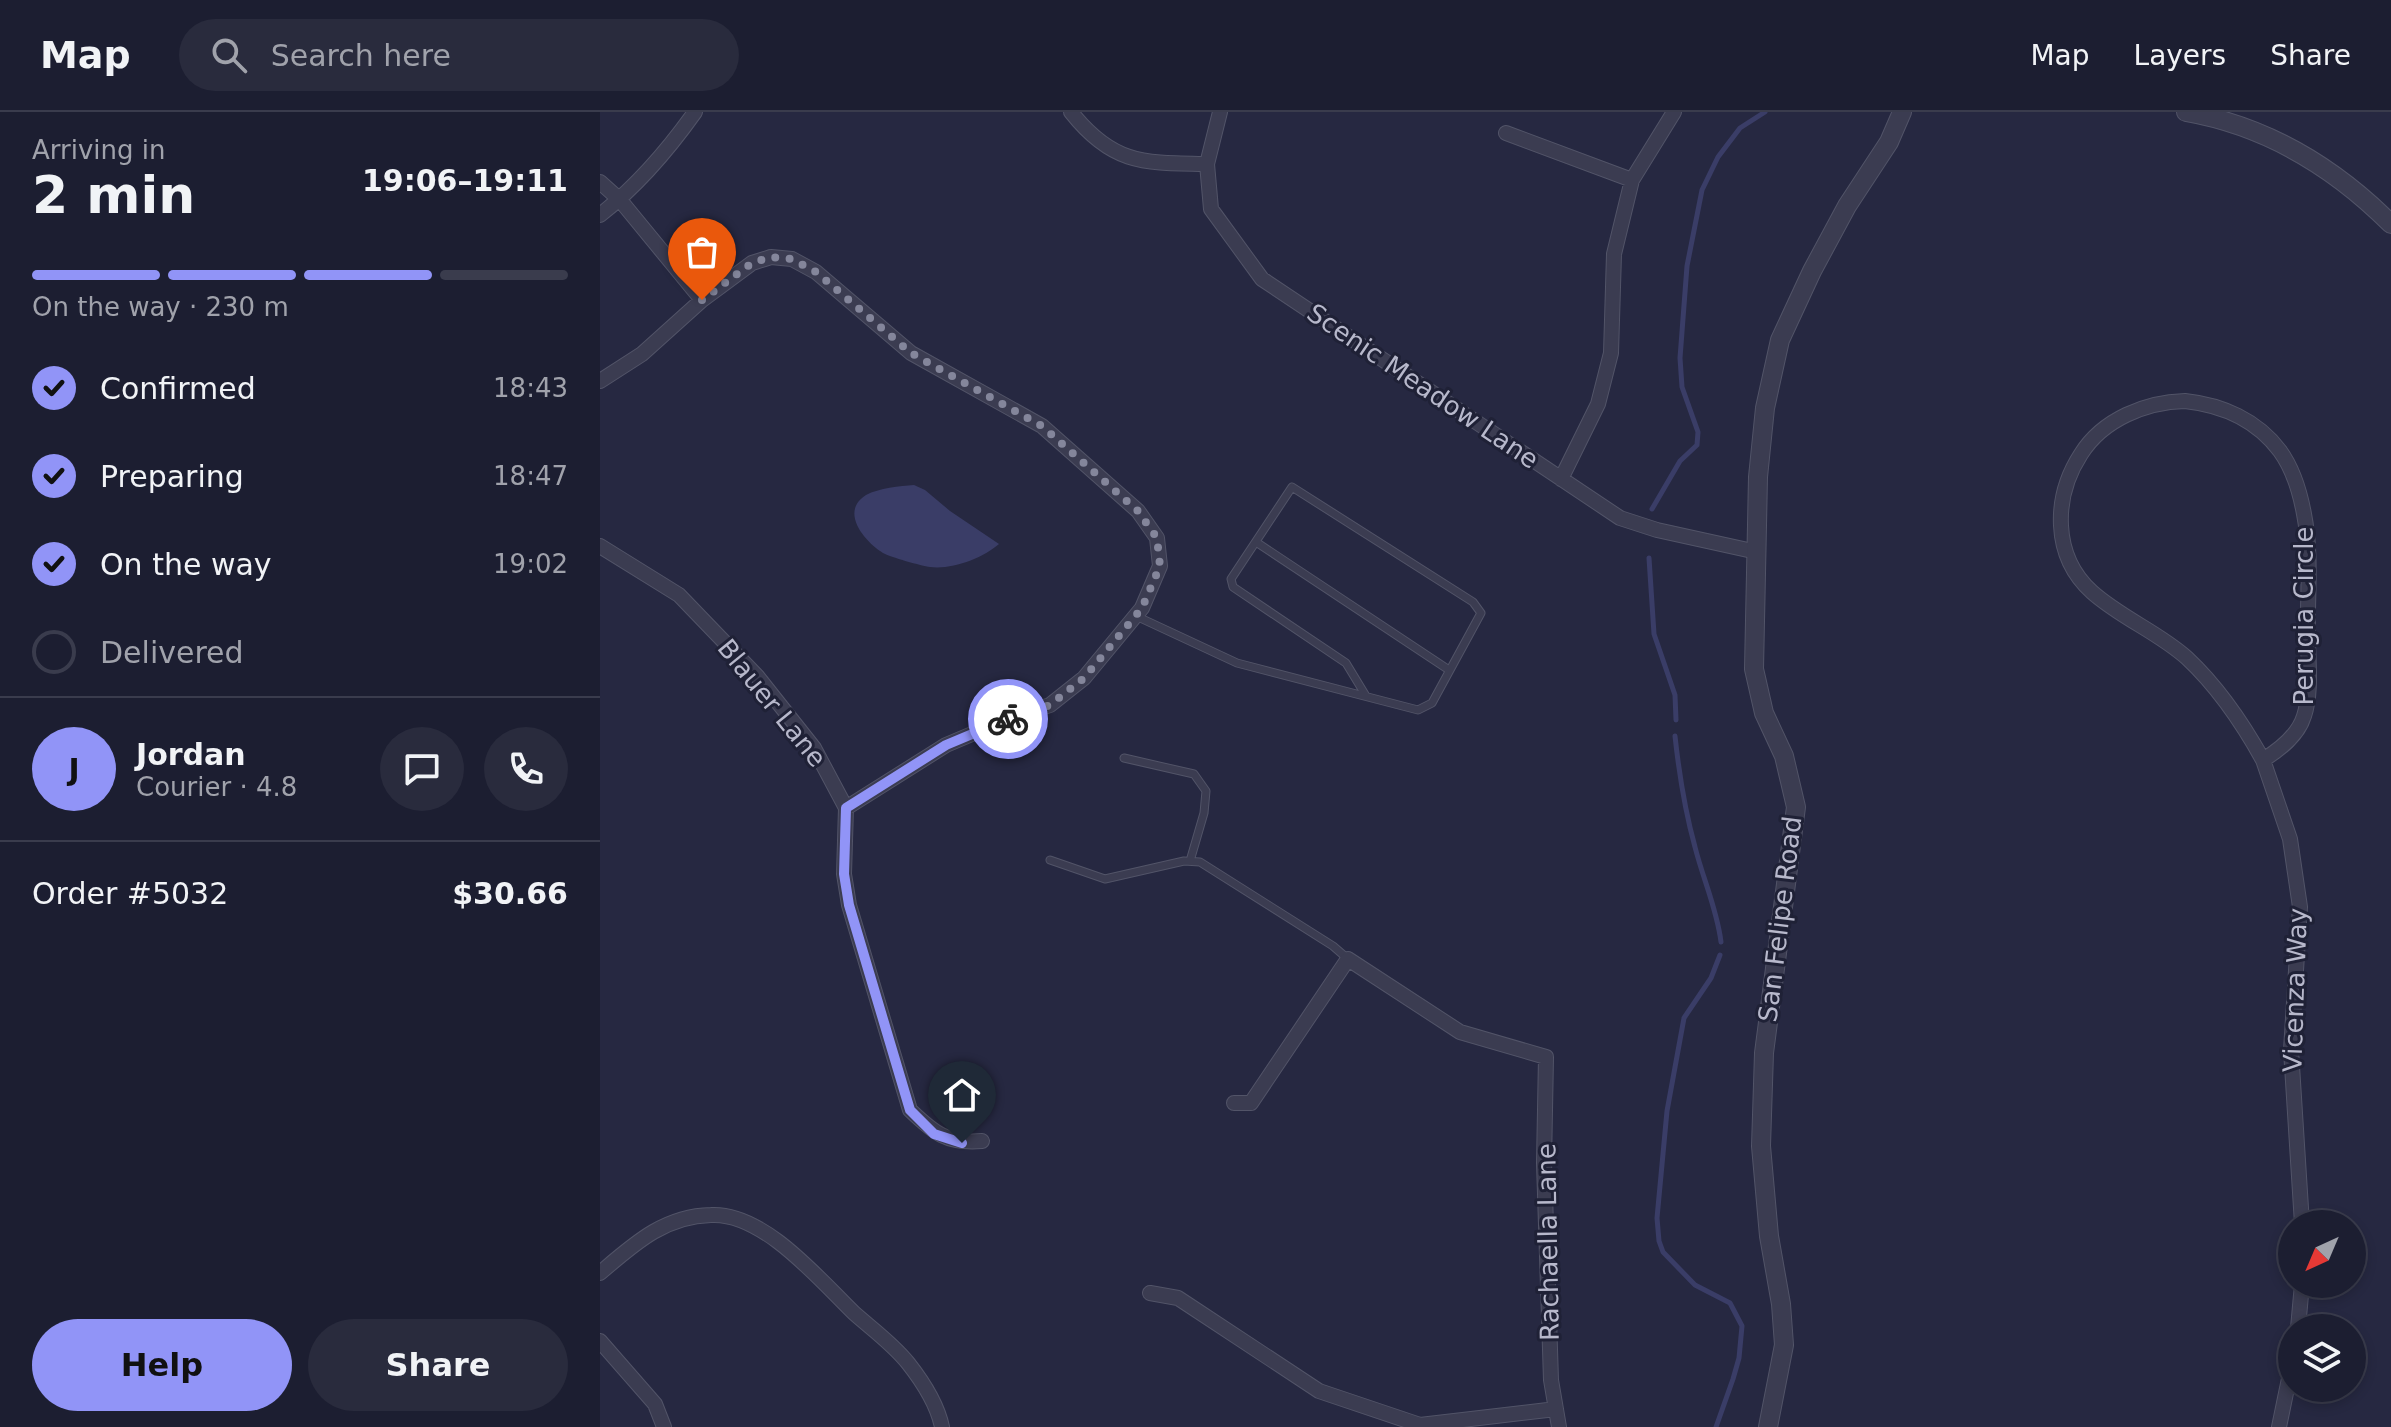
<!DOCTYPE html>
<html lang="en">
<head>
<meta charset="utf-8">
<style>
	:root { --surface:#1c1e31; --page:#292b3d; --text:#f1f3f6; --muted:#a0a2ab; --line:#3a3c4d; --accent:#9194f7 }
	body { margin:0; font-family:"DejaVu Sans",sans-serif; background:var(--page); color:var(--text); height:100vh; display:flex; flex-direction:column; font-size:30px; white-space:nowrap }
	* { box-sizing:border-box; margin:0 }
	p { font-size:26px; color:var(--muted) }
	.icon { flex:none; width:44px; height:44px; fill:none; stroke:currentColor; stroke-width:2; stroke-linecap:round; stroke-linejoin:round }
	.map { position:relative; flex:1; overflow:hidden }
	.details { display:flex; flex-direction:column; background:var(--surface); width:600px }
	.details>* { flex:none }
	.needle { width:52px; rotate:224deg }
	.tools { position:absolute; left:1678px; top:1098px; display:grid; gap:16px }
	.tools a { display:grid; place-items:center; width:88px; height:88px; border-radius:50%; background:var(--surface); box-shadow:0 4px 12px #0003,0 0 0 2px var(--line); font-size:40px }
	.pin { position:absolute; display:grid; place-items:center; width:68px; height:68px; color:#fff; margin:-82px -34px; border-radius:50% 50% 50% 0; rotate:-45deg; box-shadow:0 0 8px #0007 }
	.pin .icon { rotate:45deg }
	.courier { position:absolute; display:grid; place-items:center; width:80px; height:80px; margin:-40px; border:6px solid #9194f7; border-radius:50%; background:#fff; color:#222; box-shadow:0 2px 10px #0007 }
	.overview em { font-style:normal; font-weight:800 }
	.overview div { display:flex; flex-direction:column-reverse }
	.overview { display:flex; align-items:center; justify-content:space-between; height:136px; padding:0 32px }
	h1 { font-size:52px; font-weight:800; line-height:60px }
	.bar { display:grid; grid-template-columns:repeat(4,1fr); gap:12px 8px; align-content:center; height:96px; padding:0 32px }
	.bar i { height:10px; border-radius:6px; background:var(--line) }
	.bar .active { background:var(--accent) }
	.bar p { grid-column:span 4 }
	.line { display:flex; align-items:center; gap:20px; padding:0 32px; border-top:2px solid var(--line) }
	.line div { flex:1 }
	.round { display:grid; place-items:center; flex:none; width:84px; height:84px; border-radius:42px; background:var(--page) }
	ol { padding:0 32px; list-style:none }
	li { display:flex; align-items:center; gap:24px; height:88px }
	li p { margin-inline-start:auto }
	li .icon { padding:8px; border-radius:50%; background:var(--accent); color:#111; stroke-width:4 }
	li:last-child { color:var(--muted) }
	li i { width:44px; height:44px; border:4px solid var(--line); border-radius:50% }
	.button { display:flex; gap:16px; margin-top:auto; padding:16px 32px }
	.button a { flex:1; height:92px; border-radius:48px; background:var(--accent); color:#111; font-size:32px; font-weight:800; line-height:92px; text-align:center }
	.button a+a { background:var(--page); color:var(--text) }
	header { display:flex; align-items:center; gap:48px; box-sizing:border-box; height:112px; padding:0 40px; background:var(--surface); border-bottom:2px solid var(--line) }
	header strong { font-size:38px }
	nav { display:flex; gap:44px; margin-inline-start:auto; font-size:28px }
	.search { width:560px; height:72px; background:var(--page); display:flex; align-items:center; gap:20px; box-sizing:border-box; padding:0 28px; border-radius:44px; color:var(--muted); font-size:30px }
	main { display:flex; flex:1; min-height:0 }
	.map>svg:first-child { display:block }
	.water { fill:#3a3d67 }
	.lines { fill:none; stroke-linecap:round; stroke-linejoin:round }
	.stream { stroke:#3a3d67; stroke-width:5 }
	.service-casing { stroke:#525468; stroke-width:9 }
	.minor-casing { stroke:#525468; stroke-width:16 }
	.tertiary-casing { stroke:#525468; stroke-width:20 }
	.service { stroke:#3b3c51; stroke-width:7 }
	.minor { stroke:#3b3c51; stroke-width:14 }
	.tertiary { stroke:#3b3c51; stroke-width:18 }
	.done { stroke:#84869b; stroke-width:8; stroke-dasharray:0 14.4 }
	.route { stroke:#9194f7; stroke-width:10 }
	.labels { text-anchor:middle; stroke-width:6; stroke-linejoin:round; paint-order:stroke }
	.street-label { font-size:26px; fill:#b7b8cb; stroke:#1f2136 }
</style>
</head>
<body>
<header>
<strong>Map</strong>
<div class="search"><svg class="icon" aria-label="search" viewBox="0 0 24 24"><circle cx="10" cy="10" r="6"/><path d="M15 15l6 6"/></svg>Search here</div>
<nav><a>Map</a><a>Layers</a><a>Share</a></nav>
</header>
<main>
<section class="details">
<div class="overview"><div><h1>2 min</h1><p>Arriving in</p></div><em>19:06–19:11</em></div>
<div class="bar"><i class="active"></i><i class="active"></i><i class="active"></i><i></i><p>On the way · 230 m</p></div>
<ol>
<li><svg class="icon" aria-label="check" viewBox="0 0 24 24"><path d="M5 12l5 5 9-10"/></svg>Confirmed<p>18:43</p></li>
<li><svg class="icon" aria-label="check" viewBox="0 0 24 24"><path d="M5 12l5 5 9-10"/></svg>Preparing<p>18:47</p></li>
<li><svg class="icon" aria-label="check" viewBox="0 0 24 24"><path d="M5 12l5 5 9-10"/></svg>On the way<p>19:02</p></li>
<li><i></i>Delivered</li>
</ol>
<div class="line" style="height:144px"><b class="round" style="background:var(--accent);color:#111">J</b><div><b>Jordan</b><p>Courier · 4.8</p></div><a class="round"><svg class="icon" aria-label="chat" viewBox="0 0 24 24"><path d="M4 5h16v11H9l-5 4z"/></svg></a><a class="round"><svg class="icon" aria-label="phone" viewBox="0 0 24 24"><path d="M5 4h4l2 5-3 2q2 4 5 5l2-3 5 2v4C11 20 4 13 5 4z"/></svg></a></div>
<div class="line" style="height:104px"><div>Order #5032</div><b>$30.66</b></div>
<div class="button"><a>Help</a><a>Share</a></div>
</section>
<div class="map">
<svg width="1791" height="1315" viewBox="0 0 1791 1315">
	<rect width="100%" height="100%" fill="#262841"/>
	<path class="water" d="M314 373 325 378 350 399 399 432C383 446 352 458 330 455 322 454 290 445 283 441 265 430 239 400 266 383 279 376 300 374 314 373Z"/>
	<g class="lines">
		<path class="stream" d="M1052 397 1080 349 1097 333 1098 320 1082 275 1080 246 1087 154 1102 78 1118 45 1140 16 1165 0
			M1049 446 1054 522 1075 583 1076 608
			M1075 624C1079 661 1085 699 1095 735 1103 767 1117 797 1121 830
			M1116 1315 1133 1267 1139 1246 1142 1214 1130 1191 1095 1173 1063 1140 1059 1129 1057 1106 1067 999 1084 906 1111 866 1120 843"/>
		<defs>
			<path id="service" d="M656 430 849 558
				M536 504 637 551 818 598 832 591 881 501 873 490 692 375 631 467 633 475 746 551 766 584
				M524 646 594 662 606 679 604 701 590 749
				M450 748 505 767 584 749 600 750 733 834 748 847"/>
			<path id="minor" d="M471 0C513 53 544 51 607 52
				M620 0 607 52 611 97 662 167 1020 406 1057 418 1157 440
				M906 21 1032 68
				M0 70 20 88 102 188
				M0 103C37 74 68 38 95 0
				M0 269 42 242 102 188 152 151 171 145 192 147 216 160 311 241 442 314 538 399 557 426 560 454 542 496 484 566 450 593 405 608 346 633 246 696
				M1585 289C1622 293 1657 308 1680 339 1693 357 1700 380 1704 402 1712 442 1707 485 1708 525 1708 550 1712 580 1704 604 1698 624 1679 638 1663 648 1643 612 1618 575 1587 546 1558 520 1521 506 1492 480 1452 444 1453 385 1481 342 1503 307 1546 290 1585 289Z
				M961 367 998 292 1011 241 1014 142 1032 68 1074 0
				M0 434 79 483 157 564 214 636 246 696 244 762 249 793 310 998C334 1021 347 1032 382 1029
				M1663 648 1690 727 1700 795 1691 938 1702 1112
				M634 991H651L748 847 860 920 946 945 944 1051 951 1268 959 1315
				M0 1161C34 1132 64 1104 111 1103 163 1100 219 1167 254 1201 272 1217 293 1232 308 1251 323 1270 337 1291 342 1315
				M550 1181 578 1186 719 1279 820 1313 956 1297
				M1698 1216 1702 1172
				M0 1229 55 1292 64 1315
				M1679 1315 1692 1252"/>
			<path id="tertiary" d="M1586 0C1666 14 1735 56 1791 112
				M1168 1315 1184 1233 1181 1192 1169 1124 1161 1034 1164 941 1196 695 1184 644 1164 601 1154 557 1158 365 1165 296 1180 228 1212 159 1247 94 1289 30 1302 0"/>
		</defs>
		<use href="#service" class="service-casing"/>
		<use href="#minor" class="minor-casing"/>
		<use href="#tertiary" class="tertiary-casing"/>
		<use href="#service" class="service"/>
		<use href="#minor" class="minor"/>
		<use href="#tertiary" class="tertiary"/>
	</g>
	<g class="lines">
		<path class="done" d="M102 188 152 151 171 145 192 147 216 160 311 241 442 314 538 399 557 426 560 454 542 496 484 566 450 593 408 607"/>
		<path class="route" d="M362 1031 334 1022 310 998 249 793 244 762 246 696 346 633 408 607"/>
	</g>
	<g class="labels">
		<g class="street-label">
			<text transform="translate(823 274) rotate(34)" y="9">Scenic Meadow Lane</text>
			<text transform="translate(1704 504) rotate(-90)" y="9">Perugia Circle</text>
			<text transform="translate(172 591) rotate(51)" y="9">Blauer Lane</text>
			<text transform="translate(1180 807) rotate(-83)" y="9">San Felipe Road</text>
			<text transform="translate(1695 878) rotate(-88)" y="9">Vicenza Way</text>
			<text transform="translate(948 1130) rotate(-91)" y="9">Rachaella Lane</text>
		</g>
	</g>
</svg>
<div class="tools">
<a><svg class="needle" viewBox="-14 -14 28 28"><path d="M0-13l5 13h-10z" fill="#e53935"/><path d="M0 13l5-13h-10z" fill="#a0a2ab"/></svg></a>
<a><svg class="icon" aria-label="layers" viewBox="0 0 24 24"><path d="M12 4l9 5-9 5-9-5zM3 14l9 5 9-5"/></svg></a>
</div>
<div class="pin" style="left:102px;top:188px;background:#ea580c"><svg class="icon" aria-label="bag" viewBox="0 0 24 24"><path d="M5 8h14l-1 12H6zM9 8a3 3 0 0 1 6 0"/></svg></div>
<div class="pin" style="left:362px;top:1031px;background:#1f2937"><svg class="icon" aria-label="home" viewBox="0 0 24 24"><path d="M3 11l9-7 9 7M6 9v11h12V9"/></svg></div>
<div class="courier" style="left:408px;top:607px"><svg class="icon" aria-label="bike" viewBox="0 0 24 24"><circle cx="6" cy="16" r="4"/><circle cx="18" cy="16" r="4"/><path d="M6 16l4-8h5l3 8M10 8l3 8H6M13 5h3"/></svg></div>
</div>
</main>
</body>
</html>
